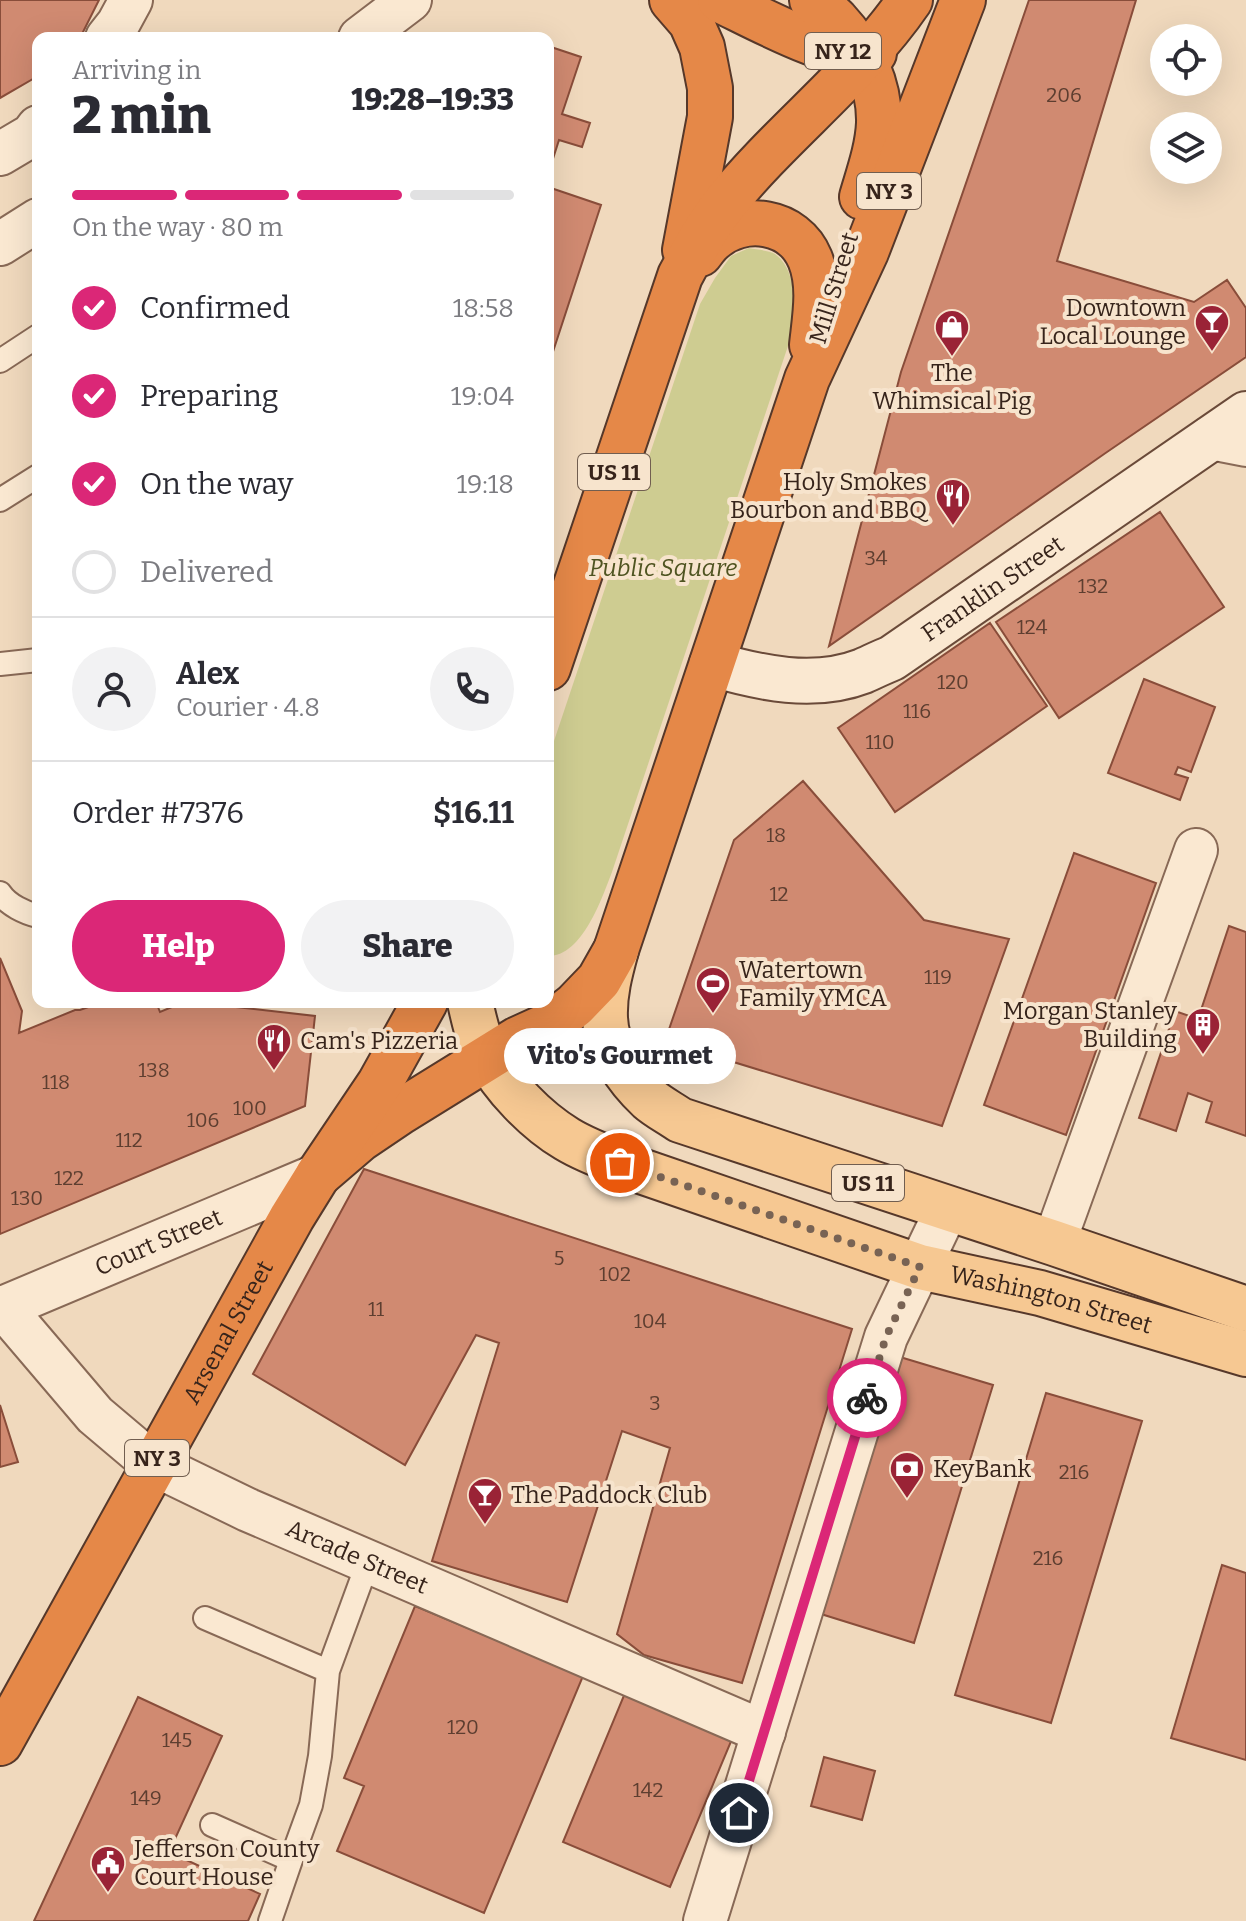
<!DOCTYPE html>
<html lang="en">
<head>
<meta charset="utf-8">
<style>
	:root { --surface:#fff; --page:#f2f2f3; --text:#2b2b33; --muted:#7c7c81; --line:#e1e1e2; --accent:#db2777 }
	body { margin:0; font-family:Bitter,serif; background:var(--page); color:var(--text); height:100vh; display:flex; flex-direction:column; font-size:30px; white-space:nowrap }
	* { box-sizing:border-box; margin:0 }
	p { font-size:26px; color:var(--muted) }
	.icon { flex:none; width:44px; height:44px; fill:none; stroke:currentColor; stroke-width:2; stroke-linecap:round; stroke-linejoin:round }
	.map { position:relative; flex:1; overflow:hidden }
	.details { position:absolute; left:32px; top:32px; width:522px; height:976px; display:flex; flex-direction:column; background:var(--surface); border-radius:16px; box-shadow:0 8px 32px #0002 }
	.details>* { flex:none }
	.controls { position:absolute; left:1150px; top:24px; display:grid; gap:16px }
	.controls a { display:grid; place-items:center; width:72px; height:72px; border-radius:50%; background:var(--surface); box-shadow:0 8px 32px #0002; font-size:40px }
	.pin { position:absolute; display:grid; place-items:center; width:68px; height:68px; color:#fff; margin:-34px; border:4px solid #fff; border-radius:50%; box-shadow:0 2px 8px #0007 }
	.courier { position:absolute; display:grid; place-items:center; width:80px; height:80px; margin:-40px; border:6px solid #db2777; border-radius:50%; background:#fff; color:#222; box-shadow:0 2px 10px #0007 }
	.bubble { position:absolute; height:56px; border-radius:28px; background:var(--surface); box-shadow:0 8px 32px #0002; font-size:26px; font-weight:800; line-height:56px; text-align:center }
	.head em { font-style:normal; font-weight:800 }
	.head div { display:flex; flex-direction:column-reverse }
	.head { display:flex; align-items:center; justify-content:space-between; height:136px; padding:0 40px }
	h1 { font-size:52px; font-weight:800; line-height:60px }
	.bar { display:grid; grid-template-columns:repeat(4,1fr); gap:12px 8px; align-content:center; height:96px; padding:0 40px }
	.bar i { height:10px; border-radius:6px; background:var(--line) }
	.bar .current { background:var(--accent) }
	.bar p { grid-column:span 4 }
	.line { display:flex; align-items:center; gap:20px; padding:0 40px; border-top:2px solid var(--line) }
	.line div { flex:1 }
	.round { display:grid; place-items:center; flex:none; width:84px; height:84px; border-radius:42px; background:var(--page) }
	ol { padding:0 40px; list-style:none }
	li { display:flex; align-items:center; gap:24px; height:88px }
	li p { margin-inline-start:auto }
	li .icon { padding:8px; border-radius:50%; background:var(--accent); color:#fff; stroke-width:4 }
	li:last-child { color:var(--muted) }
	li i { width:44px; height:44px; border:4px solid var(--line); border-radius:50% }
	.cta { display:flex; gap:16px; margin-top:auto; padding:16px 40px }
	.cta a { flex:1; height:92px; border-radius:48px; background:var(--accent); color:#fff; font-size:32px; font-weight:800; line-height:92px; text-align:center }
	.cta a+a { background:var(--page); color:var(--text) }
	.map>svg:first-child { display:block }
	.green { fill:#cecc91 }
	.building { fill:#d08a71; stroke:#894d3a; stroke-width:2 }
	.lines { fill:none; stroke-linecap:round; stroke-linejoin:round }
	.lane-casing { stroke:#886956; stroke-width:26 }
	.street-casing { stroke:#886956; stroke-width:46 }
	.secondary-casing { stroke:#6a4a39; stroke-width:48 }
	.primary-casing { stroke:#56382a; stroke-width:48 }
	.highway-casing { stroke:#56382a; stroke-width:48 }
	.lane { stroke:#fae8d1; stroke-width:22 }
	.street { stroke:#fae8d1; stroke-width:42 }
	.secondary { stroke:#fae8d1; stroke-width:44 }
	.primary { stroke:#f6c892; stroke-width:44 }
	.highway { stroke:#e58848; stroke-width:44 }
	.done { stroke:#786354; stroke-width:8; stroke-dasharray:0 14.4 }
	.route { stroke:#db2777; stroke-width:10 }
	.labels { text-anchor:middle; stroke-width:8; stroke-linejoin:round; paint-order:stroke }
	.number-label { font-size:20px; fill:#5d3e30 }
	.shield { fill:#f7e4cd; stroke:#715e50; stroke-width:2 }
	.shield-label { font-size:22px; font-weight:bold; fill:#37241b }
	.street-label { font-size:24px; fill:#37241b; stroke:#f7e4cd }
	.poi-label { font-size:24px; fill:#37241b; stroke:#f7e4cd; text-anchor:start }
	.park-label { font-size:24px; font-style:italic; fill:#4f5421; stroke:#f7e4cd }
</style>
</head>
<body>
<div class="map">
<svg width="1246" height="1921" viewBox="0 0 1246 1921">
	<rect width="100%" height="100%" fill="#f0d9bd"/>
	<path class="green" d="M749 248C757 250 769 250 775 254 799 272 793 308 792 334L612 872C602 898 582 957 548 956V759L700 304 715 278 731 256Z"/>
	<path class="building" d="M0 0H99L80 38H38V76L0 98Z
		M1029 0H1136L1057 261 1194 302 1227 280 1246 308V357L1107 452 829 646 901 372Z
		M548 46 581 57 562 114 590 123 582 147 559 140 550 168 548 167Z
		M548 187 601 205 548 367Z
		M1160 512 1224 607 1059 718 996 622Z
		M990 623 1047 706 895 812 838 728Z
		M1144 679 1215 707 1191 772 1178 767 1175 774 1188 778 1180 800 1108 773Z
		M803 781 924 920 1009 939 942 1126 665 1041 734 840Z
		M1074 853 1156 883 1066 1135 984 1105Z
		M1229 926 1246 932V1136L1206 1122 1212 1102 1188 1093 1176 1131 1139 1118 1175 1011 1198 1019Z
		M0 958 22 1011 19 1033 75 1010H80L94 1005 113 1007 125 1002H156L160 1012 184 1002H191L315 1016 305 1106 0 1234Z
		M364 1169 852 1329 742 1683 644 1655 617 1634 670 1448 622 1431 567 1602 432 1561 499 1343 476 1335 405 1465 253 1374Z
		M900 1357 993 1385 914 1643 821 1614Z
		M1046 1393 1142 1421 1051 1723 955 1695Z
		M0 1405 18 1462 0 1467Z
		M1222 1565 1246 1573V1760L1171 1738Z
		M415 1606 583 1676 484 1913 337 1851 364 1786 344 1778Z
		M625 1693 732 1739 670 1887 563 1842Z
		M138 1697 222 1736 169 1852 260 1894 248 1921H34Z
		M824 1757 875 1771 862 1820 811 1806Z"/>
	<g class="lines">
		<defs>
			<path id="lane" d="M0 361 38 336
				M0 500 38 476
				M0 664 38 660
				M0 893C8 905 25 913 38 916
				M205 1618 328 1671 368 1562
				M212 1825 291 1860 311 1805 320 1756 328 1671
				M270 1921 291 1860"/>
			<g id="street">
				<path d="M107 38 118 24 131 0"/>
				<path d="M360 38 410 0"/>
				<path d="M0 154 32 135 38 127"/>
				<path d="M0 244 38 220"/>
				<path d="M1210 438 1246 445"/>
				<path d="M1054 1243 1196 850"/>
				<path id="s1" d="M3 1307 95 1415 153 1464 248 1510 764 1732"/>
				<path id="s2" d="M0 1309 318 1175"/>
				<path d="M705 1921 886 1337 947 1209"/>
			</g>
			<g id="secondary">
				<path id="s3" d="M712 664C760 678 814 690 863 671 872 667 882 662 892 658L1246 414"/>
			</g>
			<g id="primary">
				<path d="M616 950C610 972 604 994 605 1018 606 1049 627 1078 649 1099 658 1107 670 1113 680 1120L1054 1243 1246 1309"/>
				<path id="s4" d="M470 1002C474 1020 478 1038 487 1055 502 1086 537 1121 567 1139 590 1153 616 1161 641 1171L920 1267 1040 1293 1246 1354"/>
			</g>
			<g id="highway">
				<path d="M672 0 691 22 702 47 710 88V117L685 250"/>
				<path d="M720 0C754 16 840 64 874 53"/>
				<path d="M812 0C820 7 829 13 836 20 862 48 880 85 879 123 878 148 869 173 862 197"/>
				<path d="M700 254C704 249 707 244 712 240 743 212 794 220 810 259 821 286 815 317 812 345"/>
				<path d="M548 668 680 276C694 250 707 226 725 203 782 132 858 76 910 0"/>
				<path d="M318 1175 360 1139 400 1112 518 1039 551 1024 575 1005 599 980 616 950 807 379 866 252 963 0"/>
				<path id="s5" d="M0 1743 292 1217 318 1175 380 1083 425 1002"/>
			</g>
		</defs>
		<use href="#lane" class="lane-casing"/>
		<use href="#street" class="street-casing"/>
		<use href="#secondary" class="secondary-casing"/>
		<use href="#primary" class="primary-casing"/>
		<use href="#highway" class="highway-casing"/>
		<use href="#lane" class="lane"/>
		<use href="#street" class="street"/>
		<use href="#secondary" class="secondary"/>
		<use href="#primary" class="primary"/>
		<use href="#highway" class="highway"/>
	</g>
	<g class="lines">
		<path class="done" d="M620 1163 920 1267 886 1337 867 1398"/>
		<path class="route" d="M739 1813 867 1398"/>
	</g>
	<defs>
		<symbol id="bar-pin" viewBox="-11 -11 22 30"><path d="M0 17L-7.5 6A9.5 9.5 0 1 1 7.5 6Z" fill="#9a2336" stroke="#f7e4cd"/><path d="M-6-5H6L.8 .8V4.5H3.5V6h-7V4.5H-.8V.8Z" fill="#fff"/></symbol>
		<symbol id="shop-pin" viewBox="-11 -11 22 30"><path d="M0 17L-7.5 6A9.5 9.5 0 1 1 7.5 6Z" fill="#9a2336" stroke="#f7e4cd"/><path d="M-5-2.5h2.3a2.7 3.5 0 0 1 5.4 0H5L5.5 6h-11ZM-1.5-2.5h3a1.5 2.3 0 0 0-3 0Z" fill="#fff"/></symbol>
		<symbol id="restaurant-pin" viewBox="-11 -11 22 30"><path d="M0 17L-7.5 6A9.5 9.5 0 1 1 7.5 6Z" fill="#9a2336" stroke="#f7e4cd"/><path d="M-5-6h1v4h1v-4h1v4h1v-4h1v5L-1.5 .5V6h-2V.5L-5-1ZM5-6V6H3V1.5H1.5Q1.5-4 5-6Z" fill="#fff"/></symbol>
		<symbol id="stadium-pin" viewBox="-11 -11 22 30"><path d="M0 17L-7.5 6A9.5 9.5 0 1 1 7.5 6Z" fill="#9a2336" stroke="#f7e4cd"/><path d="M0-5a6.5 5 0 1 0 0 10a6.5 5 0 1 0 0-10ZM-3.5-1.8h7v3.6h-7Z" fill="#fff"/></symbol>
		<symbol id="building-pin" viewBox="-11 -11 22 30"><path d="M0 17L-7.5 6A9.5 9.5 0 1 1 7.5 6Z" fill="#9a2336" stroke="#f7e4cd"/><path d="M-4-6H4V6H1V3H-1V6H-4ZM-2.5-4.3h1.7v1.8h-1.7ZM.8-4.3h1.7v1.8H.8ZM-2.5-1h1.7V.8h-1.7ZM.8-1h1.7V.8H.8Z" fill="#fff"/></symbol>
		<symbol id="bank-pin" viewBox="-11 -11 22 30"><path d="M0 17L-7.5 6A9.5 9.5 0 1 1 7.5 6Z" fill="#9a2336" stroke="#f7e4cd"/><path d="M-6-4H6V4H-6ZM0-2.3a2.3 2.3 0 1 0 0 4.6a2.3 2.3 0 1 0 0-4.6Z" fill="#fff"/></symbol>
		<symbol id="civic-pin" viewBox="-11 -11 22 30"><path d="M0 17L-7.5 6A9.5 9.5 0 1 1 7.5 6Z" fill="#9a2336" stroke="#f7e4cd"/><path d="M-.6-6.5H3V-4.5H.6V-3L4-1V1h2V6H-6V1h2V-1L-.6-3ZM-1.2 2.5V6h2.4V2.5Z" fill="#fff"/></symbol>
	</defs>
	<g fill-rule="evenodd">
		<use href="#bar-pin" x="1192" y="302" width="40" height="54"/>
		<use href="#shop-pin" x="932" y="307" width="40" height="54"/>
		<use href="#restaurant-pin" x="933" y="476" width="40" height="54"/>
		<use href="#stadium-pin" x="693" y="964" width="40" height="54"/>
		<use href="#building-pin" x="1183" y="1005" width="40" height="54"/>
		<use href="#restaurant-pin" x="254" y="1021" width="40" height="54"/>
		<use href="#bank-pin" x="887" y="1449" width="40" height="54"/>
		<use href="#bar-pin" x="465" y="1475" width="40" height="54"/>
		<use href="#civic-pin" x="88" y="1843" width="40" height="54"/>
	</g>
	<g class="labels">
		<g class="number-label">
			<text x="1064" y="102">206</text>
			<text x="876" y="565">34</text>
			<text x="1093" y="593">132</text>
			<text x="1032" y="634">124</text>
			<text x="953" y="689">120</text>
			<text x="917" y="718">116</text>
			<text x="880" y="749">110</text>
			<text x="776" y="842">18</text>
			<text x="779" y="901">12</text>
			<text x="938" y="984">119</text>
			<text x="154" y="1077">138</text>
			<text x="56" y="1089">118</text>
			<text x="250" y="1115">100</text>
			<text x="203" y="1127">106</text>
			<text x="129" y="1147">112</text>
			<text x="69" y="1185">122</text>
			<text x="27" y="1205">130</text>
			<text x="559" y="1265">5</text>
			<text x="615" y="1281">102</text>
			<text x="376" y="1316">11</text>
			<text x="650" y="1328">104</text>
			<text x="655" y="1410">3</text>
			<text x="1074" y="1479">216</text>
			<text x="1048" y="1565">216</text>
			<text x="463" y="1734">120</text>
			<text x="177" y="1747">145</text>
			<text x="648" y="1797">142</text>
			<text x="146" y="1805">149</text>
		</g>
		<g class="shield">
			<rect x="805" y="33" width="76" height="36" rx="6"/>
			<rect x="857" y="173" width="64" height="36" rx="6"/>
			<rect x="578" y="454" width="72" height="36" rx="6"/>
			<rect x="832" y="1165" width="72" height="36" rx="6"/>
			<rect x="125" y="1440" width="64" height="36" rx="6"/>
		</g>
		<g class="shield-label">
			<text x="843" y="59">NY 12</text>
			<text x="889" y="199">NY 3</text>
			<text x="614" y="480">US 11</text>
			<text x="868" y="1191">US 11</text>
			<text x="157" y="1466">NY 3</text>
		</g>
		<g class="street-label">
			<text transform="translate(834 288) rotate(-73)" y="8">Mill Street</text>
			<text dy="8" stroke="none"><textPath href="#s3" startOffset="308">Franklin Street</textPath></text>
			<text dy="8" stroke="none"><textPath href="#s2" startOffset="172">Court Street</textPath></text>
			<text dy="8" stroke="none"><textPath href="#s4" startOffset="684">Washington Street</textPath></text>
			<text dy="8" stroke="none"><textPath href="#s5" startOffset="470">Arsenal Street</textPath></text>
			<text dy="8" stroke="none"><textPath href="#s1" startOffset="442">Arcade Street</textPath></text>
		</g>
		<g class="poi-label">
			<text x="1186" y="316" text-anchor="end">Downtown<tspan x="1186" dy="28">Local Lounge</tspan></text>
			<text x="952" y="381" text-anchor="middle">The<tspan x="952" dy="28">Whimsical Pig</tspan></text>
			<text x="927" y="490" text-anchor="end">Holy Smokes<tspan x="927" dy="28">Bourbon and BBQ</tspan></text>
			<text x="739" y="978">Watertown<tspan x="739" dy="28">Family YMCA</tspan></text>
			<text x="1177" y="1019" text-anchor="end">Morgan Stanley<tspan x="1177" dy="28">Building</tspan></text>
			<text x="300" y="1049">Cam's Pizzeria</text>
			<text x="933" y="1477">KeyBank</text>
			<text x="511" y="1503">The Paddock Club</text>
			<text x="134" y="1857">Jefferson County<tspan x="134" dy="28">Court House</tspan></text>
		</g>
		<g class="park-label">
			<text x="663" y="576">Public Square</text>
		</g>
	</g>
</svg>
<div class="controls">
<a><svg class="icon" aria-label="locate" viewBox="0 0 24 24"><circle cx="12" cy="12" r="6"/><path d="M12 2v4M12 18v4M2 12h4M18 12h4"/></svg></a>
<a><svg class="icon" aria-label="layers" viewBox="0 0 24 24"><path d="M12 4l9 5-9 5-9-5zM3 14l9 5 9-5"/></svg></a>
</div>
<div class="pin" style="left:620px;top:1163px;background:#ea580c"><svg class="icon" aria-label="bag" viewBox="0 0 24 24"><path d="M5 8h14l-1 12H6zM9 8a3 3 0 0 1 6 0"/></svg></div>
<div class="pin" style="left:739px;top:1813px;background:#1f2937"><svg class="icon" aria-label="home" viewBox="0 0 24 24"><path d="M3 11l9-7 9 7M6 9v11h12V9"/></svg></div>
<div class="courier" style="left:867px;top:1398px"><svg class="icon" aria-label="bike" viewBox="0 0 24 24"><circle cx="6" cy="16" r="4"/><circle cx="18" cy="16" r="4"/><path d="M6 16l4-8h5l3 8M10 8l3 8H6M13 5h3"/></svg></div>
<div class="bubble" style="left:504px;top:1028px;width:232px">Vito's Gourmet</div>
<section class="details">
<div class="head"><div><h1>2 min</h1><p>Arriving in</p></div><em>19:28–19:33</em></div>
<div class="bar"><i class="current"></i><i class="current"></i><i class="current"></i><i></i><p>On the way · 80 m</p></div>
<ol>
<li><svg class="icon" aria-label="check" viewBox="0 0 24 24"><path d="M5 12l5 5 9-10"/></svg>Confirmed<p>18:58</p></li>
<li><svg class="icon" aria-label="check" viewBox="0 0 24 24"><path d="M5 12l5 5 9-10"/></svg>Preparing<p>19:04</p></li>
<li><svg class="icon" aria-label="check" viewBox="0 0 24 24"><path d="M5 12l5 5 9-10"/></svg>On the way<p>19:18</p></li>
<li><i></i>Delivered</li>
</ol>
<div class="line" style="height:144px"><a class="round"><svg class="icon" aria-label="person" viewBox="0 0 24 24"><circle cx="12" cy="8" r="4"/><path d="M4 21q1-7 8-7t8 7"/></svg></a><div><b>Alex</b><p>Courier · 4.8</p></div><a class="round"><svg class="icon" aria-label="phone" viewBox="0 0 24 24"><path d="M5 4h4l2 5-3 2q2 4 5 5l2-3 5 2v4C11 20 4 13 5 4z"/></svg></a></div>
<div class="line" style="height:104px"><div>Order #7376</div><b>$16.11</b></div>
<div class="cta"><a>Help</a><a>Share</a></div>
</section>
</div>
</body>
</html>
